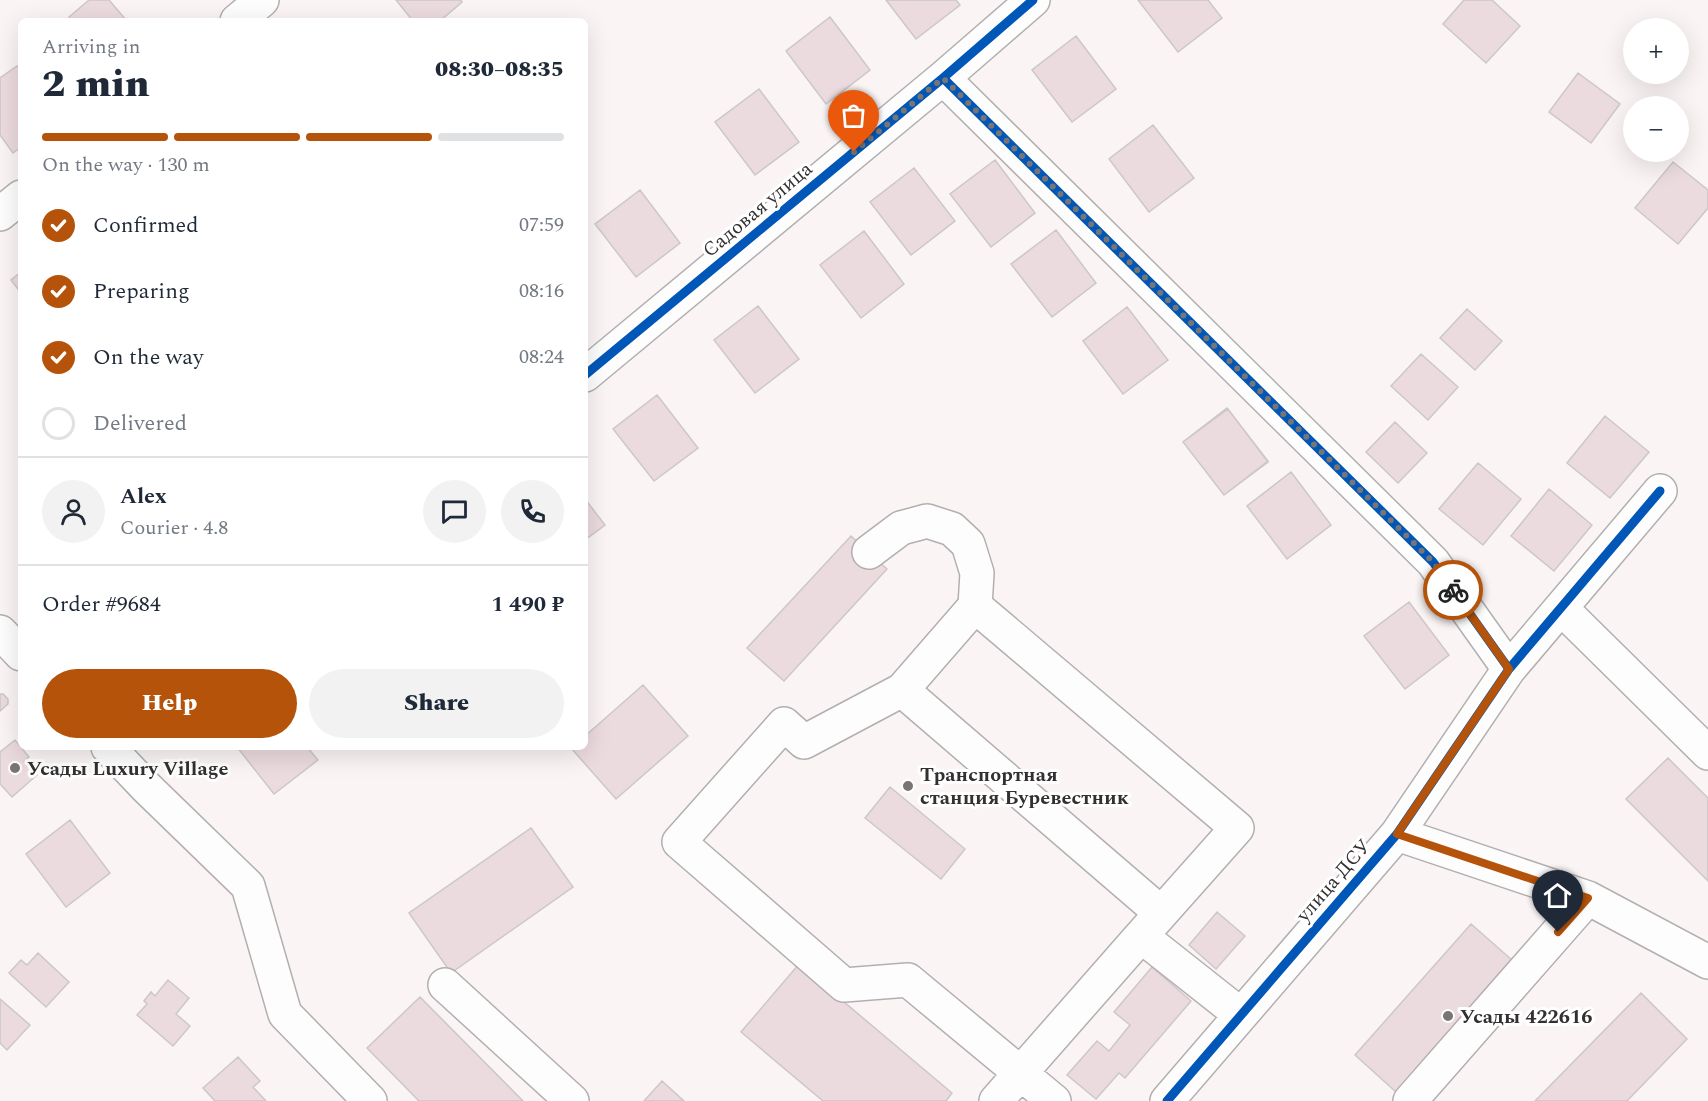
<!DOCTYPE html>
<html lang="en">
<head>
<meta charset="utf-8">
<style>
	:root { --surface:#fff; --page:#f2f2f3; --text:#1f2937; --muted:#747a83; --line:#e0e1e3; --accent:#b45309 }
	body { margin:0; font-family:Spectral,serif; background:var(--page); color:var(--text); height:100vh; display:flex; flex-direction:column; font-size:22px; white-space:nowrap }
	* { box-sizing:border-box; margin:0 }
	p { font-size:20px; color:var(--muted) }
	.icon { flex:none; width:33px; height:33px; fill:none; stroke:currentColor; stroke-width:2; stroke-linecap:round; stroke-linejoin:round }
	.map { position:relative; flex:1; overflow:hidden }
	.sheet { position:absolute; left:18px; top:18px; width:570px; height:732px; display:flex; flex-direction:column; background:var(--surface); border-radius:9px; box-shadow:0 6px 24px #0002 }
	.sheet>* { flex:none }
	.buttons { position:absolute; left:1623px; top:18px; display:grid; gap:12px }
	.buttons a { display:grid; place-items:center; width:66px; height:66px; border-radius:50%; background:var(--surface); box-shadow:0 6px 24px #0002; font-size:30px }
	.pin { position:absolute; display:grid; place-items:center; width:51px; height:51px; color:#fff; margin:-62px -26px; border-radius:50% 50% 50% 0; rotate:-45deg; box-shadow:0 0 6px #0007 }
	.pin .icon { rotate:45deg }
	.courier { position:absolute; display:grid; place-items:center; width:60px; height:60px; margin:-30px; border:4px solid #b45309; border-radius:50%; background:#fff; color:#222; box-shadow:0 2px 8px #0007 }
	.headline em { font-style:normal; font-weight:800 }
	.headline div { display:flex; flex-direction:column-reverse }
	.headline { display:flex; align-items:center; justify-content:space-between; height:102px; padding:0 24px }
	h1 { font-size:39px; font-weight:800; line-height:45px }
	.bar { display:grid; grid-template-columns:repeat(4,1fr); gap:9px 6px; align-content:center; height:72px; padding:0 24px }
	.bar i { height:8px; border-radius:4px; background:var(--line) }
	.bar .selected { background:var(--accent) }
	.bar p { grid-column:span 4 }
	.line { display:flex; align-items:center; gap:15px; padding:0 24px; border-top:2px solid var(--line) }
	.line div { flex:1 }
	.round { display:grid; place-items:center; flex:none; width:63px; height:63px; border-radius:32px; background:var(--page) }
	ol { padding:0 24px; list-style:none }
	li { display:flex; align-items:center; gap:18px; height:66px }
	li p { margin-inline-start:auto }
	li .icon { padding:6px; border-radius:50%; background:var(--accent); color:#fff; stroke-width:4 }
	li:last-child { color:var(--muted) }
	li i { width:33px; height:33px; border:3px solid var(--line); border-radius:50% }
	.primary-button { display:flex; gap:12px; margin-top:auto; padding:12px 24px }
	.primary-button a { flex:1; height:69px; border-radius:36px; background:var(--accent); color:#fff; font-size:24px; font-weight:800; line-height:69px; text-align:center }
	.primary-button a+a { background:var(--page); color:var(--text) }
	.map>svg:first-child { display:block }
	.building { fill:#ebdade; stroke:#ccc8c8; stroke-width:1.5 }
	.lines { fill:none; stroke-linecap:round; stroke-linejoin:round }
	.minor-casing { stroke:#b3afb0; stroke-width:36 }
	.minor { stroke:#fefdfe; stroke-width:33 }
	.cycleway-casing { stroke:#fff; stroke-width:13 }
	.cycleway { stroke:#0057b8; stroke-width:9 }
	.done { stroke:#797575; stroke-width:6; stroke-dasharray:0 10.8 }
	.route { stroke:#b45309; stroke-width:8 }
	.poi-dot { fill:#797575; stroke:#fff; stroke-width:2 }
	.labels { text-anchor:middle; stroke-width:6; stroke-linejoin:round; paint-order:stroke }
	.street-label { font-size:20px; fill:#333030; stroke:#fff }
	.poi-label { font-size:20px; font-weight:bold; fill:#333030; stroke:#fff; text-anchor:start }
</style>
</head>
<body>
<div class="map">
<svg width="1708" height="1101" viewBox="0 0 1708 1101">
	<rect width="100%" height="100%" fill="#faf4f5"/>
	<path class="building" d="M89 0H109L127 21H72L69 17Z
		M396 0H461L462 2 440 21H413Z
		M886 0H956L960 5 916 39Z
		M1138 0H1208L1222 18 1178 52Z
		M1464 0H1492L1520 26 1486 63 1443 24Z
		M830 17 870 70 826 104 786 51Z
		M1076 36 1116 89 1072 122 1032 70Z
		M17 66 21 71V147L13 153 0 135V78Z
		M1578 73 1620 104 1591 143 1549 112Z
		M759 89 799 142 755 175 715 122Z
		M1153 125 1194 178 1149 212 1109 159Z
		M995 160 1035 213 991 247 950 194Z
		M1673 162 1708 190V208L1678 244 1635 208Z
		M914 168 955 221 911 255 870 202Z
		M640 190 680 243 636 277 595 224Z
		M1056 230 1096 283 1052 317 1011 264Z
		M864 231 904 284 861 318 820 265Z
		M21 272V293L11 280Z
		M758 306 799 359 755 393 714 340Z
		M1127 307 1168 360 1123 394 1083 341Z
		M1467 309 1502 341 1475 370 1440 338Z
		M1421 354 1458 387 1428 420 1391 386Z
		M657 395 698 448 654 481 613 429Z
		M1227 408 1268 461 1224 495 1183 442Z
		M1228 409 1268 462 1224 495 1183 442Z
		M1605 416 1649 452 1610 498 1567 463Z
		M1395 422 1427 453 1398 483 1366 452Z
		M1478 463 1521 499 1483 545 1439 509Z
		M1291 472 1331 525 1287 559 1247 506Z
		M1549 489 1592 525 1554 571 1511 536Z
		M585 499 605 525 585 540Z
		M851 536 887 569 784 681 747 648Z
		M1409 602 1449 655 1405 689 1364 636Z
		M643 685 688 736 616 799 571 748 572 747H585V736Z
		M0 694H3L8 699V704L0 711Z
		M15 740 29 757 24 761 37 775 12 797 0 784V752Z
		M237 747H307L318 760 274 794Z
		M1668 758 1708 798V881L1626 799Z
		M890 787 965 849 941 879 865 818Z
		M70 820 110 873 66 907 26 854Z
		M531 828 573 887 451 973 409 913Z
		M1217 912 1245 936 1216 969 1189 945Z
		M1471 924 1512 960 1396 1092 1355 1055Z
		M38 953 69 982 46 1007 9 973 21 960 27 965Z
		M799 964 952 1093 946 1101H823L741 1032Z
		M1152 967 1191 1001 1125 1078 1119 1073 1096 1099 1067 1075 1097 1041 1109 1051 1130 1025 1114 1012Z
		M168 980 189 998 176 1014 190 1026 173 1046 137 1015 147 1004 144 1001 151 992 155 996Z
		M1641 993 1687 1039 1627 1101H1535Z
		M420 997 523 1101H419L367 1048Z
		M0 999 30 1025 7 1050 0 1043Z
		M238 1057 260 1081 253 1087 266 1101H215L203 1088Z
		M662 1081 684 1101H644Z"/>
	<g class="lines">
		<defs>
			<path id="minor" d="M237 21 262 0
				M943 78 1433 562 1509 669
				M0 214 21 197
				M585 375 943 78 1033 0
				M869 552 901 528 927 521 952 529 968 544 977 573 975 606 902 690 804 742 784 724 679 842 844 985 908 980 1054 1101
				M975 606 1237 828 1141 936 1241 1015
				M1561 608 1708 753
				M0 632 21 654
				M902 690 1161 913
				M108 747 146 787 248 886 285 1014 370 1101
				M1397 834 1588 898 1708 962
				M445 985 572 1101
				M996 1101 1141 936
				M1167 1101 1397 834 1509 669 1660 491
				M1410 1101 1588 898"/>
		</defs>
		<use href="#minor" class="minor-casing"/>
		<use href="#minor" class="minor"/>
		<defs>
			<path id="cycleway" d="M943 78 1433 562 1509 669
				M585 375 943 78 1033 0
				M1167 1101 1397 834 1509 669 1660 491"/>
		</defs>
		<use href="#cycleway" class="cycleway-casing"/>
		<use href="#cycleway" class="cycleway"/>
	</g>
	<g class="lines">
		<path class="done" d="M854 152 943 78 1433 562 1453 590"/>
		<path class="route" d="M1453 590 1509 669 1397 834 1588 898 1558 932"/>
	</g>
	<g class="poi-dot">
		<circle cx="15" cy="768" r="6"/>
		<circle cx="908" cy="786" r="6"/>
		<circle cx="1448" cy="1016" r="6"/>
	</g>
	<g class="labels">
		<g class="street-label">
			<text transform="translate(757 209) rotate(-40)" y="7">Садовая улица</text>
			<text transform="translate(1333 880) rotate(-49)" y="7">улица ДСУ</text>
		</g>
		<g class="poi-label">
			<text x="27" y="775">Усады Luxury Village</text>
			<text x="920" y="781">Транспортная<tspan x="920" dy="23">станция Буревестник</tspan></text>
			<text x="1460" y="1023">Усады 422616</text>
		</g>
	</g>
</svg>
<div class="buttons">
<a>+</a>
<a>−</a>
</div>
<div class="pin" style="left:854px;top:152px;background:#ea580c"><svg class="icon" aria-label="bag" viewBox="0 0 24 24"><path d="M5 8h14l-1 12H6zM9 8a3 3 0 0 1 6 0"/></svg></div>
<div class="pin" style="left:1558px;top:932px;background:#1f2937"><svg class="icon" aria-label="home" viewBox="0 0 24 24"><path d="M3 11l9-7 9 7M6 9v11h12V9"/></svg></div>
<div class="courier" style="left:1453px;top:590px"><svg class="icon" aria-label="bike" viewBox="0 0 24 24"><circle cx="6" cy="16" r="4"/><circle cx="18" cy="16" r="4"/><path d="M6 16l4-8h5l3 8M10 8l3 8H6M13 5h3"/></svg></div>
<section class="sheet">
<div class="headline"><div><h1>2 min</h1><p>Arriving in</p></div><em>08:30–08:35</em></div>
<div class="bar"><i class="selected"></i><i class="selected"></i><i class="selected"></i><i></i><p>On the way · 130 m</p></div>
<ol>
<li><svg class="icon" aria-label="check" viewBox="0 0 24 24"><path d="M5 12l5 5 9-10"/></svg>Confirmed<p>07:59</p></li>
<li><svg class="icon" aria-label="check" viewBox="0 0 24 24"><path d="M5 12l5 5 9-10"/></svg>Preparing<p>08:16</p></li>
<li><svg class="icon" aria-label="check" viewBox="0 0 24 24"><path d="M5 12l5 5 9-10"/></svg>On the way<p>08:24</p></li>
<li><i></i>Delivered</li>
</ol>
<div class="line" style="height:108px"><a class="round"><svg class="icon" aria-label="person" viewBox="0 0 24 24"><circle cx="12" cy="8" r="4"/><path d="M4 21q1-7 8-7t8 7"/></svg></a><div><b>Alex</b><p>Courier · 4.8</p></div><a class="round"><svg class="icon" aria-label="chat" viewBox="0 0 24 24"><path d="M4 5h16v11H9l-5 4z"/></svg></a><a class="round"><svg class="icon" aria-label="phone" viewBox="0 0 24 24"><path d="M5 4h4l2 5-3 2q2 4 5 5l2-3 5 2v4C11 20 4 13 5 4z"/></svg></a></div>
<div class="line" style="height:78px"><div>Order #9684</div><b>1 490 ₽</b></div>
<div class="primary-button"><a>Help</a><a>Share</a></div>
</section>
</div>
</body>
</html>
